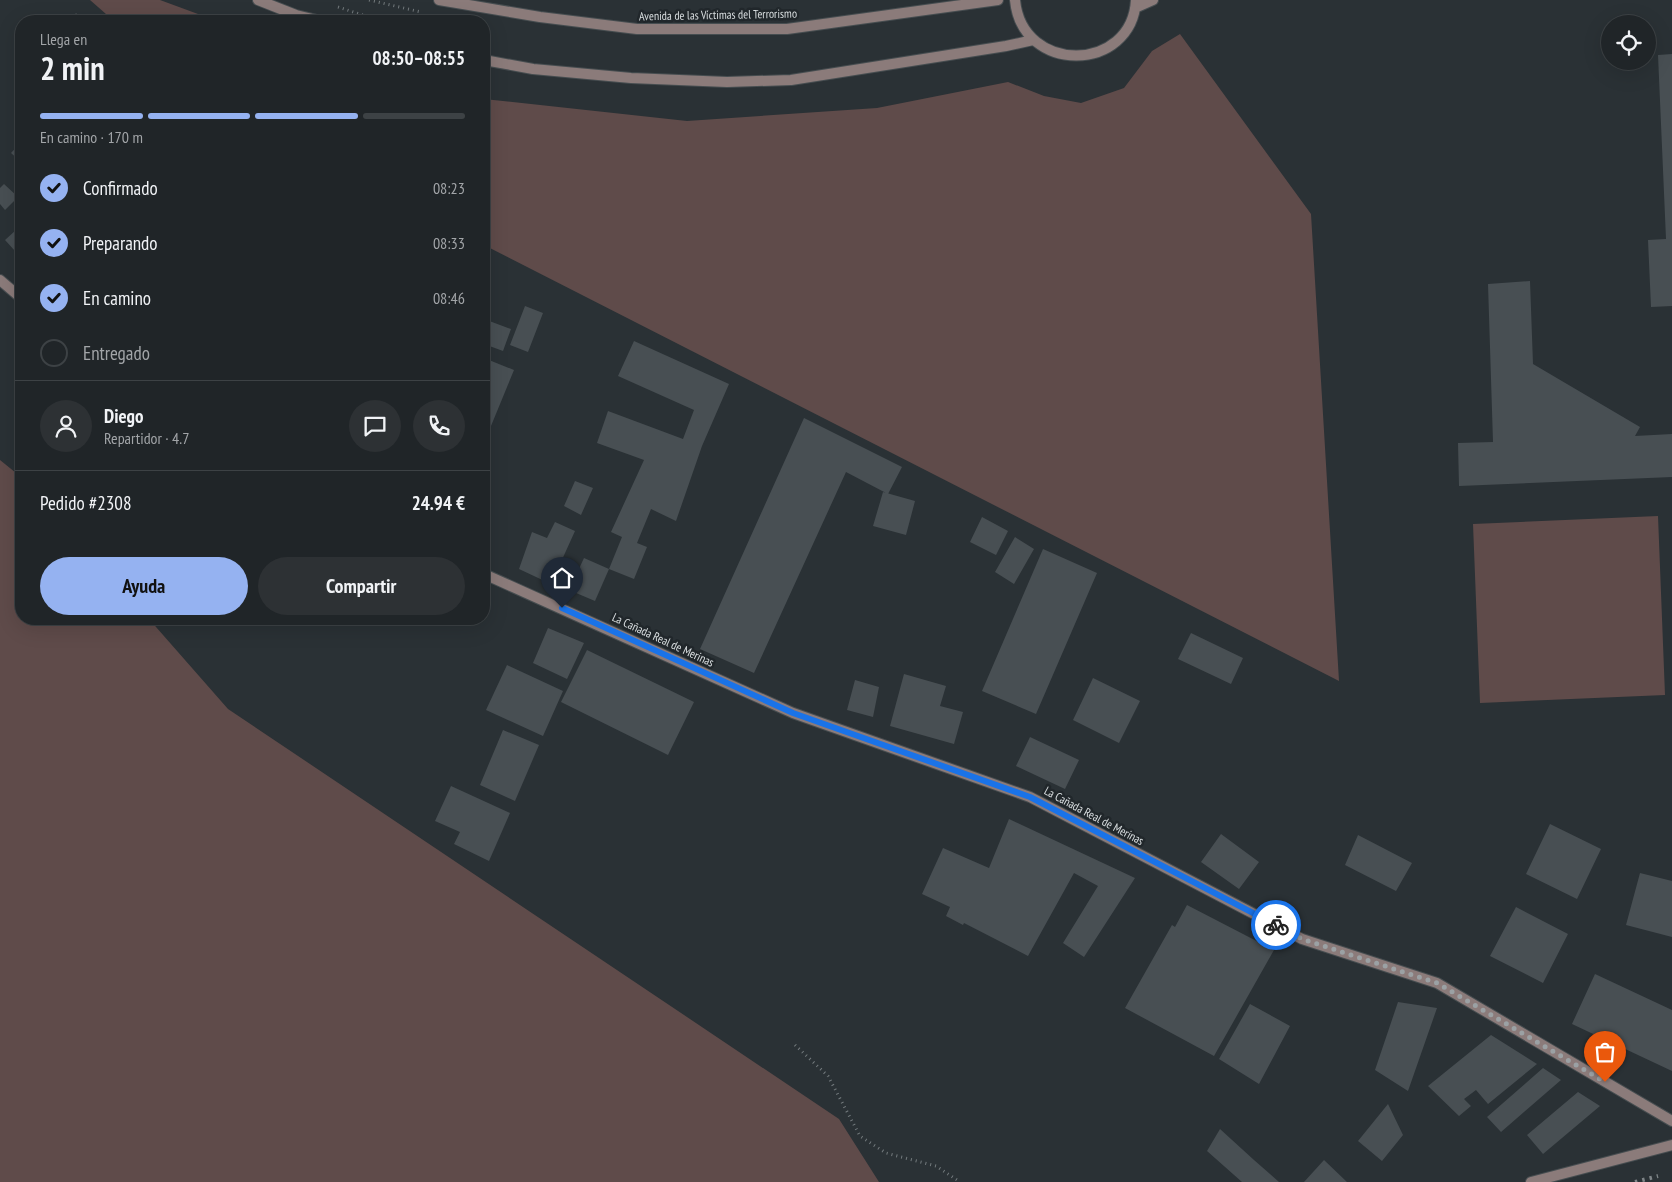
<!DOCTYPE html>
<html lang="es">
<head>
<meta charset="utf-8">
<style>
	:root { --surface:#202528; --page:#2d3134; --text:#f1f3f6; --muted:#a2a5a8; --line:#3d4245; --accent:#95b2f1 }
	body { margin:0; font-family:"PT Sans Narrow",sans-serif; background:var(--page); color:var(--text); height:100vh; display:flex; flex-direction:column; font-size:19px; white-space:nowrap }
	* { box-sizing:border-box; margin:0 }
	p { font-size:16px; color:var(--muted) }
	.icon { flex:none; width:28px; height:28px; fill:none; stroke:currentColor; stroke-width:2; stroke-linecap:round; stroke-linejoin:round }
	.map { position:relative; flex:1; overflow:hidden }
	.side { position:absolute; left:15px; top:15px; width:475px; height:610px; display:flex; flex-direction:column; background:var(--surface); border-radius:20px; box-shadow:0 5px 20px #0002,0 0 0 1px var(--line) }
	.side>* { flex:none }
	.controls { position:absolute; left:1601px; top:15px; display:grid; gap:10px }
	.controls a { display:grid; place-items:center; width:55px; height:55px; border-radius:50%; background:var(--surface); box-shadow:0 5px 20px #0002,0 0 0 1px var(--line); font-size:25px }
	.pin { position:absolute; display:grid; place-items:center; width:42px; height:42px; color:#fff; margin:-51px -21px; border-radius:50% 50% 50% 0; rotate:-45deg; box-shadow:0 0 5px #0007 }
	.pin .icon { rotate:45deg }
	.courier { position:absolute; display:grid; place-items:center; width:50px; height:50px; margin:-25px; border:4px solid #1a73e8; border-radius:50%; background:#fff; color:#222; box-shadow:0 1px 6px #0007 }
	.headline em { font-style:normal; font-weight:600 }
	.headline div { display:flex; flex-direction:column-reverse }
	.headline { display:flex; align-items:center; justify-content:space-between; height:85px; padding:0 25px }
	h1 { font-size:32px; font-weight:600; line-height:38px }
	.bar { display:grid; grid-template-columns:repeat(4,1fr); gap:8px 5px; align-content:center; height:60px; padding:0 25px }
	.bar i { height:6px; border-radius:4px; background:var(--line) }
	.bar .current { background:var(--accent) }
	.bar p { grid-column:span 4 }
	.line { display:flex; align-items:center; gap:12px; padding:0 25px; border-top:1px solid var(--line) }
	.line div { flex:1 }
	.round { display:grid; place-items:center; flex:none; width:52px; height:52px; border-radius:26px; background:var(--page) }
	ol { padding:0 25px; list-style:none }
	li { display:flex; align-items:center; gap:15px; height:55px }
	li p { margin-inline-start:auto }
	li .icon { padding:5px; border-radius:50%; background:var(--accent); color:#111; stroke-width:4 }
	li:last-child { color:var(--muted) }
	li i { width:28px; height:28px; border:2px solid var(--line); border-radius:50% }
	.action { display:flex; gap:10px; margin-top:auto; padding:10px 25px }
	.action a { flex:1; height:58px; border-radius:30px; background:var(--accent); color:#111; font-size:20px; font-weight:600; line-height:58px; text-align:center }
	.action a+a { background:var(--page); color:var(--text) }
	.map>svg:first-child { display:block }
	.green { fill:#5f4b4a }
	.building { fill:#484f53 }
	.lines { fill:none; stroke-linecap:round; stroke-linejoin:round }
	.service-casing { stroke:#464d50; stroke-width:12 }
	.minor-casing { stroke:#464d50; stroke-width:12 }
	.path { stroke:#747b7e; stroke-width:3; stroke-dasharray:1 4; stroke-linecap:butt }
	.service { stroke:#8b7b7a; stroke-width:10 }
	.minor { stroke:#8b7b7a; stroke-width:10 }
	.rail { stroke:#7f8588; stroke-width:4; stroke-dasharray:2.5 5; stroke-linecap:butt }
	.done { stroke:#9ba1a4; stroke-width:5; stroke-dasharray:0 9 }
	.route { stroke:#1a73e8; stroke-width:6 }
	.labels { text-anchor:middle; stroke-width:5; stroke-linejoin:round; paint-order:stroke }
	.street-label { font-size:12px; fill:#d8dddf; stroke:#21272b }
</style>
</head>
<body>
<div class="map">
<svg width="1672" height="1182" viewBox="0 0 1672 1182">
	<rect width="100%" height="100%" fill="#2a3135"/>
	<path class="green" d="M90 0H160L217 21H114Z
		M1180 34 1311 214 1339 681 484 245V99L687 121 877 108 1008 82 1044 96 1081 103 1124 88 1152 51Z
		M0 460 21 477V619H149L228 709 839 1119 879 1182H0Z
		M1658 516 1665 695 1480 703 1473 524Z"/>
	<path class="building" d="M76 13 85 21H69Z
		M1672 54V306L1651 307 1648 240 1666 239 1658 55Z
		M21 142V162L11 153Z
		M4 184 18 197 5 210 0 204V188Z
		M16 230 21 235V245L15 251 5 240Z
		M1530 281 1533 364 1640 427 1635 436 1672 434V477L1459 486 1458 443 1493 442 1488 284Z
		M525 306 543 313 528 352 510 345Z
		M484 319 511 329 503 351 484 344Z
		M634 341 729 384 702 446 676 521 651 509 637 543 647 547 634 579 609 569 622 537 611 532 644 460 597 443 608 411 683 439 694 410 618 376Z
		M484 358 514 370 484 443Z
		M804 418 902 467 888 494 846 472 754 673 700 649Z
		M575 481 593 488 581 515 564 506Z
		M883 492 915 501 906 535 873 526Z
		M982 517 1008 531 996 555 970 542Z
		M555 522 575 531 551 584 519 569 532 532 547 538Z
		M1015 537 1034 549 1014 584 995 572Z
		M1043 549 1097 573 1036 714 982 691Z
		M584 558 609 569 595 601 569 590Z
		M548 628 584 643 567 679 533 663Z
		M1191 633 1243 658 1231 684 1178 659Z
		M587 650 694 702 668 755 561 702Z
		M507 665 563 691 543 736 486 710Z
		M904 674 946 686 940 706 963 712 954 744 890 726Z
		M1093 678 1140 701 1119 743 1073 720Z
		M855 680 879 687 873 717 847 710Z
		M503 730 539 745 515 801 480 785Z
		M1030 737 1079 760 1065 789 1016 766Z
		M451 786 510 813 489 861 454 844 460 832 435 821Z
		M1009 819 1135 878 1084 957 1063 943 1098 886 1074 873 1028 956 964 923 963 925 946 916 950 907 922 894 943 848 989 868Z
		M1550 824 1601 849 1577 899 1526 874Z
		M1221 834 1259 862 1239 889 1201 862Z
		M1358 835 1412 863 1396 891 1345 865Z
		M1640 873 1672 881V937L1626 925Z
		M1187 905 1274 950 1214 1056 1125 1008 1172 925 1175 927Z
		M1516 907 1568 934 1543 983 1490 956Z
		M1595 974 1672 1010V1071L1572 1024Z
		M1398 1002 1437 1008 1408 1091 1375 1070Z
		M1250 1004 1290 1026 1259 1084 1219 1059Z
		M1491 1035 1537 1064 1488 1104 1476 1090 1464 1099 1471 1106 1459 1116 1428 1086Z
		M1543 1068 1561 1080 1501 1132 1487 1117Z
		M1578 1092 1600 1106 1543 1154 1527 1135Z
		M1388 1104 1403 1135 1382 1161 1358 1141Z
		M1220 1129 1254 1160 1279 1182H1242L1207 1151Z
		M1324 1160 1347 1182H1304Z"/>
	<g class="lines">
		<defs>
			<path id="service" d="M1531 1182 1672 1145"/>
			<path id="minor" d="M258 0 296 15 321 21
				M439 0 540 17 637 29H787L998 0
				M1015 0C1022 75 1132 73 1136 0
				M1135 8 1153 0
				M484 60 533 69 631 78 727 82 791 80 1006 46 1033 40
				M0 280 21 298
				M484 574 793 713 1030 797 1302 939 1437 983 1672 1121"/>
		</defs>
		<use href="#service" class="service-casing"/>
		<use href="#minor" class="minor-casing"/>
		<path class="path" d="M369 0 421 12
			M338 7 381 21
			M795 1045 828 1076 860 1136 886 1153 936 1166 960 1182"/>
		<use href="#service" class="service"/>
		<use href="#minor" class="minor"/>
		<path class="rail" d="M1635 1182 1658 1176"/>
	</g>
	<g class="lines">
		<path class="done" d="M1276 925 1302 939 1437 983 1605 1082"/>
		<path class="route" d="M562 608 793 713 1030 797 1276 925"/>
	</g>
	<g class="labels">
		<g class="street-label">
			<text transform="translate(718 15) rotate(-1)" y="4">Avenida de las Víctimas del Terrorismo</text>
			<text transform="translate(663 640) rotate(25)" y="4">La Cañada Real de Merinas</text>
			<text transform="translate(1094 816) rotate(28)" y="4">La Cañada Real de Merinas</text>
		</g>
	</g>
</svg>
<div class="controls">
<a><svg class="icon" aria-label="locate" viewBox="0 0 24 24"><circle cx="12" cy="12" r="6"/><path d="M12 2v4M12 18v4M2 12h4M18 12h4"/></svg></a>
</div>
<div class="pin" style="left:1605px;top:1082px;background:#ea580c"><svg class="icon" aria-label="bag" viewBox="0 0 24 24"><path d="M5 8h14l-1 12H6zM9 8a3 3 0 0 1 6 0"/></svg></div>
<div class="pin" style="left:562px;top:608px;background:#1f2937"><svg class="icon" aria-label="home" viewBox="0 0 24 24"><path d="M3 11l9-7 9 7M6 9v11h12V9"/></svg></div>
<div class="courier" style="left:1276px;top:925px"><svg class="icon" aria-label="bike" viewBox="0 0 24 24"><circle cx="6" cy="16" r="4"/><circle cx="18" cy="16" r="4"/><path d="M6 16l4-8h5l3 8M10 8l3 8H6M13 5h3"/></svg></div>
<section class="side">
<div class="headline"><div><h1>2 min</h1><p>Llega en</p></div><em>08:50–08:55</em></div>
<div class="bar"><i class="current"></i><i class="current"></i><i class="current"></i><i></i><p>En camino · 170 m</p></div>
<ol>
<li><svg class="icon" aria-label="check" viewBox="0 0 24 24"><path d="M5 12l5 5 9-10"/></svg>Confirmado<p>08:23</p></li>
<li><svg class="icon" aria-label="check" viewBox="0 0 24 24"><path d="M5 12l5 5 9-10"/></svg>Preparando<p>08:33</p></li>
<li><svg class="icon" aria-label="check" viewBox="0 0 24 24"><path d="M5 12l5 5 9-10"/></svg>En camino<p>08:46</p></li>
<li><i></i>Entregado</li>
</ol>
<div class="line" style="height:90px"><a class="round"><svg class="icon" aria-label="person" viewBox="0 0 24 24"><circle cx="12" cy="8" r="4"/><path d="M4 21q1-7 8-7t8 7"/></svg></a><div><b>Diego</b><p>Repartidor · 4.7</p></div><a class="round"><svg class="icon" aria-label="chat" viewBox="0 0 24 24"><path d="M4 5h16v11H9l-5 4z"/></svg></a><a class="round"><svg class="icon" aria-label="phone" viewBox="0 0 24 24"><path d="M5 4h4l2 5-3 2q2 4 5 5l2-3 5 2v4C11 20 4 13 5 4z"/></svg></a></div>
<div class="line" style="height:65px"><div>Pedido #2308</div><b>24.94 €</b></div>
<div class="action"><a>Ayuda</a><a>Compartir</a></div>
</section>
</div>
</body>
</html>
